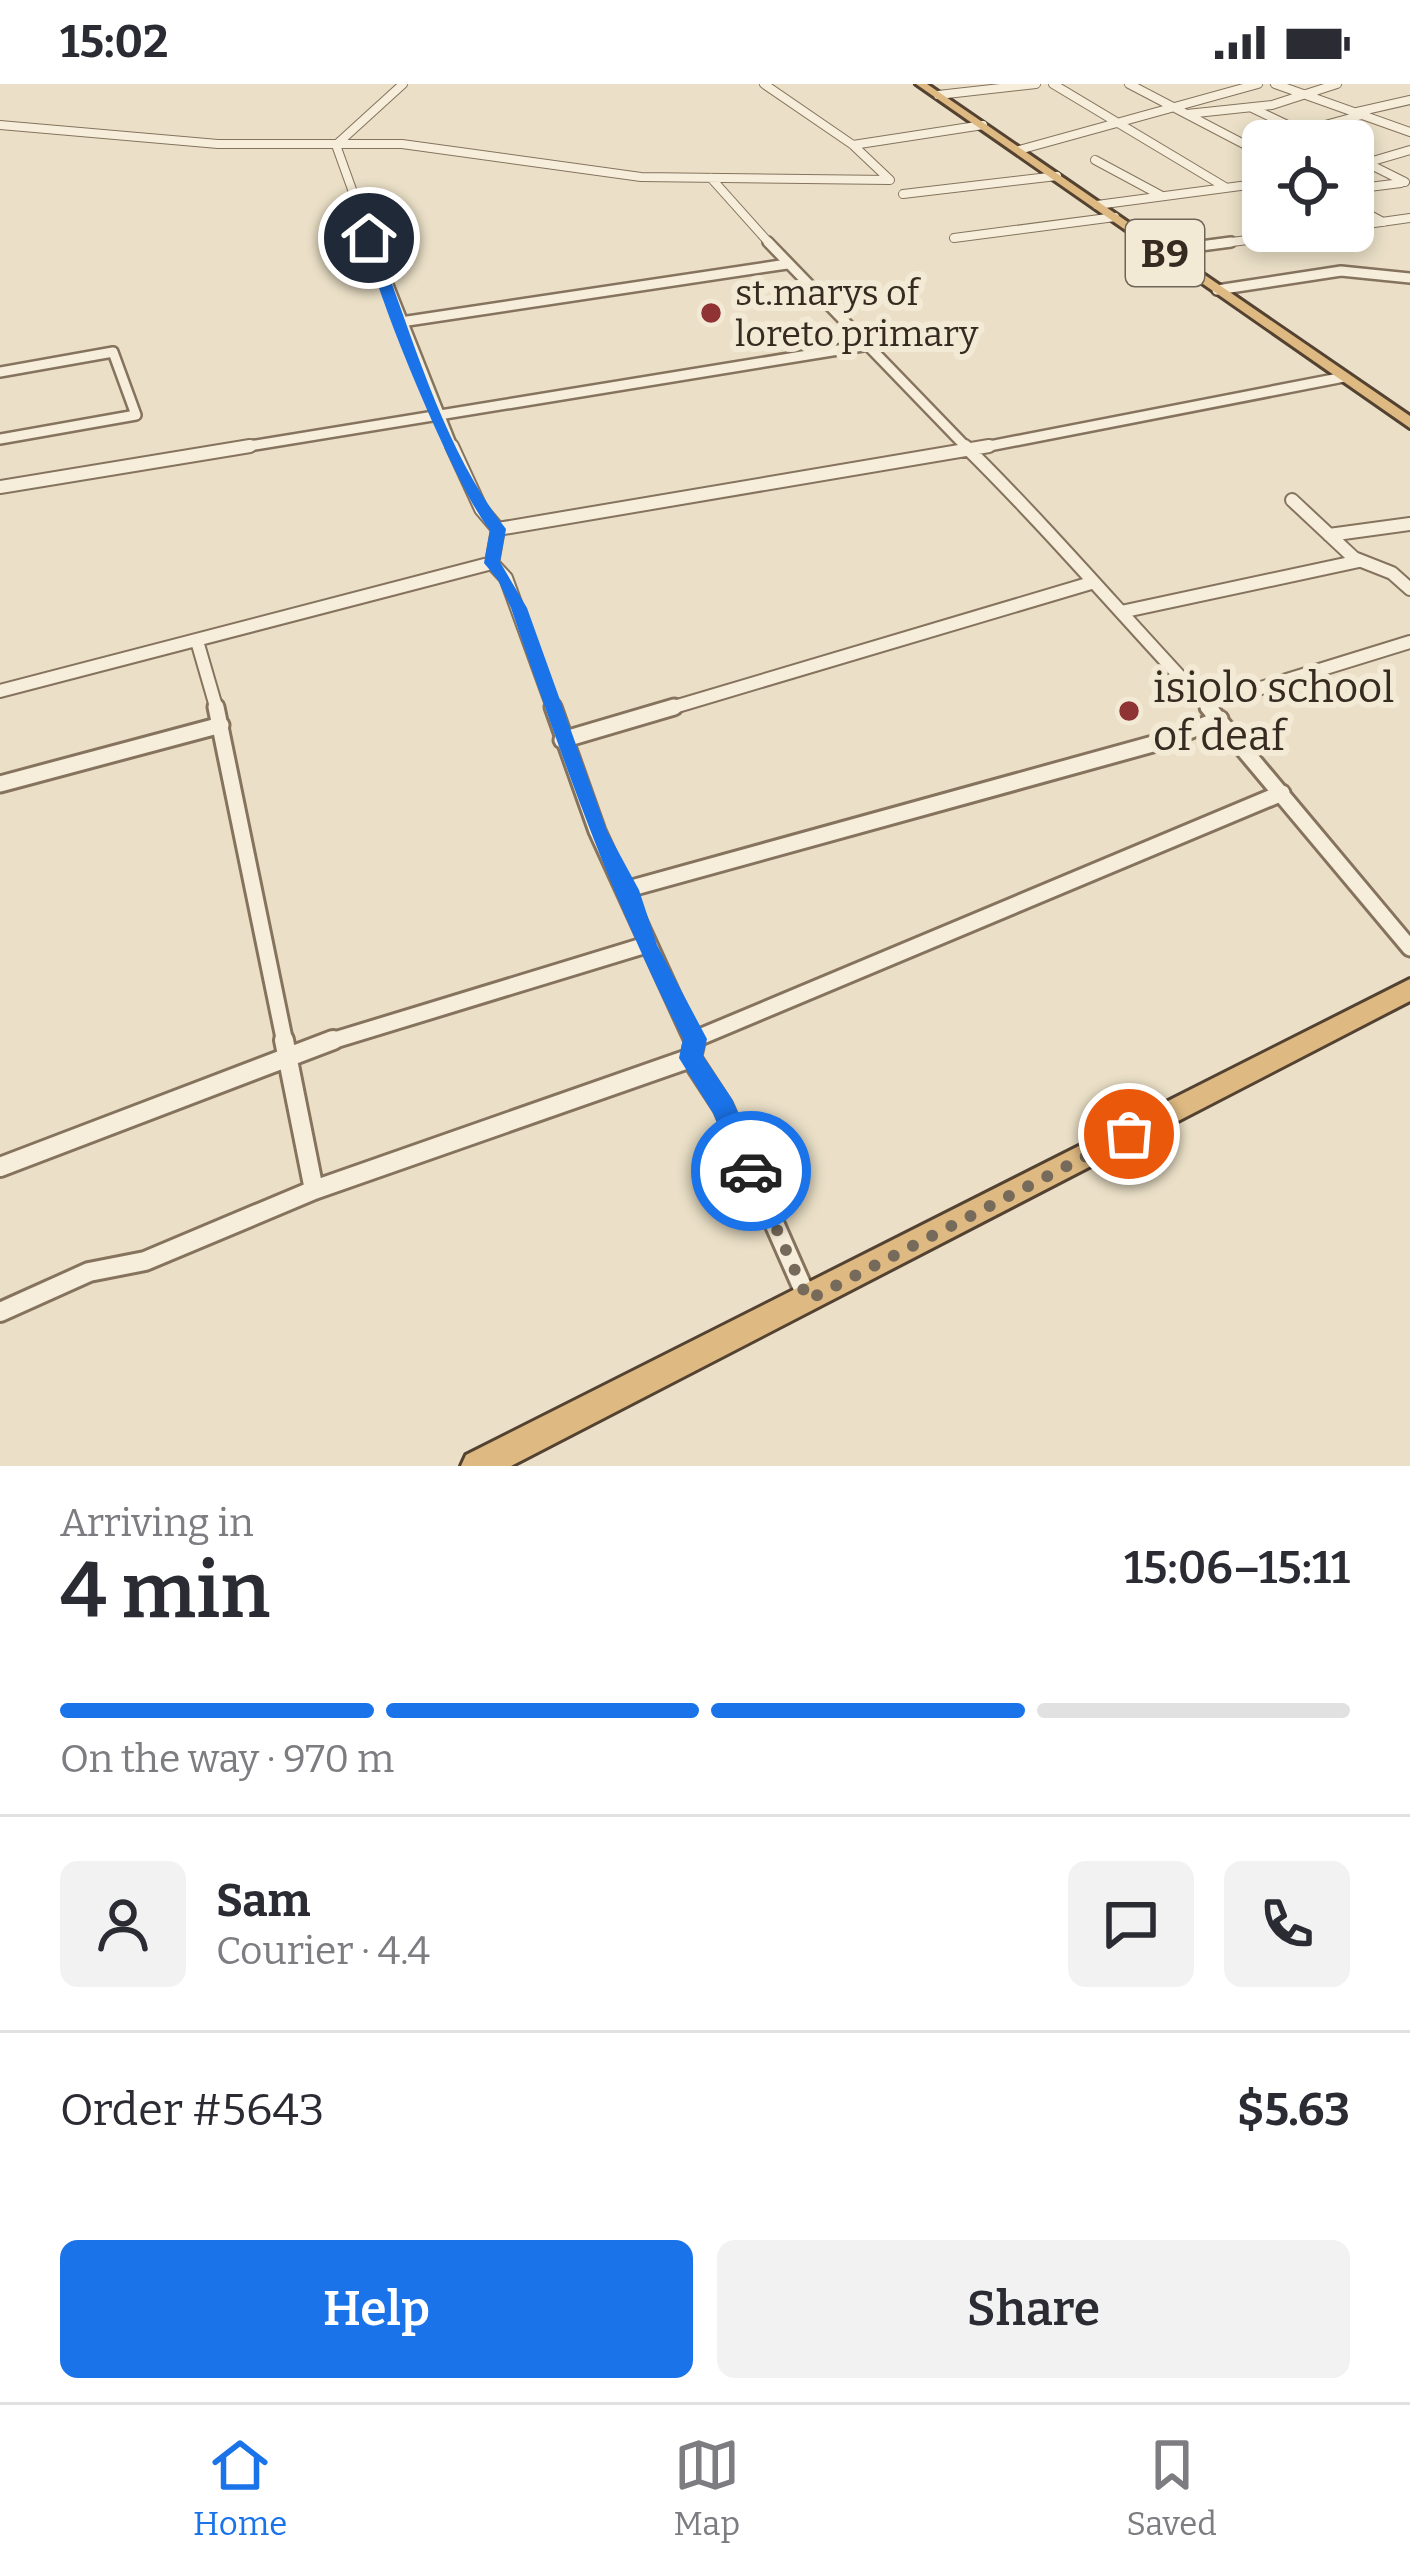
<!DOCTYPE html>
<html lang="en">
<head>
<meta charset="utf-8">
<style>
	:root { --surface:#fff; --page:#f2f2f3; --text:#2b2b33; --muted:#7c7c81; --line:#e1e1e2; --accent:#1a73e8 }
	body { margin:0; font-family:Bitter,serif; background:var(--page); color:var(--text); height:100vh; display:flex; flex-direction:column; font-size:45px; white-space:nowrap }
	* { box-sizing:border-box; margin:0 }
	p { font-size:39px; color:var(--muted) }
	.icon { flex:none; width:66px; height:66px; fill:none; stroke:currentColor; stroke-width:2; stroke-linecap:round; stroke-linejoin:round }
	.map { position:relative; height:1382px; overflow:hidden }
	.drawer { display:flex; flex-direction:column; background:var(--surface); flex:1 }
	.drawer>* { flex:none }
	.fabs { position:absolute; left:1242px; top:36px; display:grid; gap:24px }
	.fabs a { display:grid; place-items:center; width:132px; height:132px; border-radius:18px; background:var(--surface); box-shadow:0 6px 18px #0003; font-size:60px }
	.pin { position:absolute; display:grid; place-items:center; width:102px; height:102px; color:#fff; margin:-51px; border:6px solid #fff; border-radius:50%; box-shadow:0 3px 12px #0007 }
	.courier { position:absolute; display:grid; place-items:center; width:120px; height:120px; margin:-60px; border:9px solid #1a73e8; border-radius:50%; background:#fff; color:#222; box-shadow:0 3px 15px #0007 }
	.summary em { font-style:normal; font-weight:600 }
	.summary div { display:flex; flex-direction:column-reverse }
	.summary { display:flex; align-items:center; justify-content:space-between; height:204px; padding:0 60px }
	h1 { font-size:78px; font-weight:600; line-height:90px }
	.bar { display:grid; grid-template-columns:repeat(4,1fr); gap:18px 12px; align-content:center; height:144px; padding:0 60px }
	.bar i { height:15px; border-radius:9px; background:var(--line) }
	.bar .on { background:var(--accent) }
	.bar p { grid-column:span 4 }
	.line { display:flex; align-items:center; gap:30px; padding:0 60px; border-top:3px solid var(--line) }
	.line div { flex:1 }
	.round { display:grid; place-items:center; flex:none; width:126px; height:126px; border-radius:18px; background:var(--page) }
	.button { display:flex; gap:24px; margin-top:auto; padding:24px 60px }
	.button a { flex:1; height:138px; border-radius:18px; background:var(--accent); color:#fff; font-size:48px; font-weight:600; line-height:138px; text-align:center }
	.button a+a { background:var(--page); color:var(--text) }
	.status { display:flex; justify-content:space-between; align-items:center; height:84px; padding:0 60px; background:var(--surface); direction:ltr }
	.status svg { height:33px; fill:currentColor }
	.tab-bar { display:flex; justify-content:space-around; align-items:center; height:168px; border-top:3px solid var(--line); background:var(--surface); font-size:33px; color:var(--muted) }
	.tab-bar a { display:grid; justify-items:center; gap:6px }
	.tab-bar .on { color:var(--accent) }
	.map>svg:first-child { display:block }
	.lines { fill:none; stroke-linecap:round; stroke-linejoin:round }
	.minor-far4-casing { stroke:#85735e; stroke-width:10 }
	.minor-far3-casing { stroke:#85735e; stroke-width:14 }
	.minor-far2-casing { stroke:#85735e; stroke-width:16 }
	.minor-far1-casing { stroke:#85735e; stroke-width:21 }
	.minor-casing { stroke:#85735e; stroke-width:24 }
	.trunk-casing { stroke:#534132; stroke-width:6 }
	.minor-far4 { stroke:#f6eeda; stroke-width:8 }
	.minor-far3 { stroke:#f6eeda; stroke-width:9 }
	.minor-far2 { stroke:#f6eeda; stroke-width:12 }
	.minor-far1 { stroke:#f6eeda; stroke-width:15 }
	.minor { stroke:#f6eeda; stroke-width:18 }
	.trunk { fill:#deba82; fill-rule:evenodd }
	.route { fill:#1a73e8 }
	.done { stroke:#766a5b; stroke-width:12; stroke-dasharray:0 21.6 }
	.poi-dot { fill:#8f3334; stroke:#f3ead6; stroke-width:4.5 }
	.labels { text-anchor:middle; stroke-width:12; stroke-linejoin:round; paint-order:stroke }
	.far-poi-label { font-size:36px; fill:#372b21; stroke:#f3ead6; text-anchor:start }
	.shield { fill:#f3ead6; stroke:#6f6457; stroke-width:3 }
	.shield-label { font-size:39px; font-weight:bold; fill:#372b21 }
	.poi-label { font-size:42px; fill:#372b21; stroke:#f3ead6; text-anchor:start }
</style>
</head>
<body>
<div class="status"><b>15:02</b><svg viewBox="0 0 49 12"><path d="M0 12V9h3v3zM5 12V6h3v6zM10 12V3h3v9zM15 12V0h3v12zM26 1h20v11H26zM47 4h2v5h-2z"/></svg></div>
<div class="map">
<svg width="1410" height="1382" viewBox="0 0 1410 1382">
	<rect width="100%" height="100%" fill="#ebe0c7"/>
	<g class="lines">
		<defs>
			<path id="minor-far4" d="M1053 0 1225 103
				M1129 0 1263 70
				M1275 0 1410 48
				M938 11 1036 0
				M1252 24 1321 57
				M1357 28 1410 16
				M1187 30 1272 21 1337 0
				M0 41 218 60H402L641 93 890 96 853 61 764 0
				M1299 48 1362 31
				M853 61 983 41
				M1019 66 1258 0
				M1353 72 1405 98
				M1095 76 1162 112
				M1366 79 1410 66
				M711 94 771 161
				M1353 105 1401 99
				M903 110 1057 92
				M1097 121 1263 99
				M1353 122 1383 138
				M1353 142 1410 134
				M954 154 1115 133
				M372 161 336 61 403 0
				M1208 161 1318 147"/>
			<path id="minor-far3" d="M371 158 453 365
				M768 158 968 365
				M1163 167 1231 158
				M1217 206 1341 187 1410 194
				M401 238 787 180
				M0 288 113 268 136 331 0 355
				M231 365 863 262
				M974 365 1344 293"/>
			<path id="minor-far2" d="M452 362 481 425 498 445 492 479 506 494 554 626
				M965 362C1051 447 1128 538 1211 626
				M0 403 250 362
				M1292 416 1354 474 1392 489 1410 505
				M498 445 989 362
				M1329 451 1410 440
				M1121 528 1359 477
				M197 557 217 626
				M0 607 492 479
				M1206 621 1410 558
				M664 626 1091 499"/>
			<path id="minor-far1" d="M216 623 285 959
				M553 623 597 747 694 959
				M1208 623 1410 864
				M562 656 674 623
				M0 700 221 641
				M628 805 1160 658 1220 635
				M695 955 1282 709
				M325 959 646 861"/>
			<path id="minor" d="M284 956 314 1106
				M695 956 691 974 723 1023 808 1216
				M0 1083 333 956
				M0 1228 89 1188 145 1177 314 1106 691 974"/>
			<path id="trunk" d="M916 0H927L1410 332V344Z
				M1410 895V917L511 1382H461L466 1371Z"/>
		</defs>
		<use href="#minor-far4" class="minor-far4-casing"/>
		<use href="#minor-far3" class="minor-far3-casing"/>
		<use href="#minor-far2" class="minor-far2-casing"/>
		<use href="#minor-far1" class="minor-far1-casing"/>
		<use href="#minor" class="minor-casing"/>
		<use href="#trunk" class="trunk-casing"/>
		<use href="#minor-far4" class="minor-far4"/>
		<use href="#minor-far3" class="minor-far3"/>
		<use href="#minor-far2" class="minor-far2"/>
		<use href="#minor-far1" class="minor-far1"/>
		<use href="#minor" class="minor"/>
		<use href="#trunk" class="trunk"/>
	</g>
	<path class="route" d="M365 152 375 154C412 249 442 364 506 445L500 478 527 524 607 747 639 806 657 861 707 955 703 972 732 1015 763 1087 760 1096H742L713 1029 679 974 683 955C612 817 561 672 511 524L498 496 484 479 490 446C458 409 369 197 365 152Z"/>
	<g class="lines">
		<path class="done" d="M751 1087 808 1216 1129 1050"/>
	</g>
	<g class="poi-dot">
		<circle cx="711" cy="229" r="12"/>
		<circle cx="1129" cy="627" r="12"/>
	</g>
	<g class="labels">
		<g class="far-poi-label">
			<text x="735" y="221">st.marys of<tspan x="735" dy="41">loreto primary</tspan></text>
		</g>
		<rect class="shield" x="1126" y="136" width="78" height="66" rx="9"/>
		<g class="shield-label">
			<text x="1165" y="183">B9</text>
		</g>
		<g class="poi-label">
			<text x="1153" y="618">isiolo school<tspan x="1153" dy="48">of deaf</tspan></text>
		</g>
	</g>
</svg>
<div class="fabs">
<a><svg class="icon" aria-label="locate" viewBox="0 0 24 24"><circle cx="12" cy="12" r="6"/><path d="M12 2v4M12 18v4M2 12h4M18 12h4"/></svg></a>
</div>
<div class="pin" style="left:1129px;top:1050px;background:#ea580c"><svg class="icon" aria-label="bag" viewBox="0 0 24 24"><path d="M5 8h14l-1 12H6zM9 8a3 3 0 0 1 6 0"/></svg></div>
<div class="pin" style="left:369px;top:154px;background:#1f2937"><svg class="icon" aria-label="home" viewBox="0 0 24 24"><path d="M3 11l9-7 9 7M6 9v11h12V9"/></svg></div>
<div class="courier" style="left:751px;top:1087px"><svg class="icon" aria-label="car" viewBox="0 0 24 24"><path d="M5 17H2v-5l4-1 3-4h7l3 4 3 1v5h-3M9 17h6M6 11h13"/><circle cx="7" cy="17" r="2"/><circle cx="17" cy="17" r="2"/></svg></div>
</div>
<section class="drawer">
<div class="summary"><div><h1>4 min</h1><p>Arriving in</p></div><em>15:06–15:11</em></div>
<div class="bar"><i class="on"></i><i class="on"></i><i class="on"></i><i></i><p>On the way · 970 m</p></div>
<div class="line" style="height:216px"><a class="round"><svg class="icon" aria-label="person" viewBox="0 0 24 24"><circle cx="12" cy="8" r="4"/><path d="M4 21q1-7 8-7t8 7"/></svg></a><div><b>Sam</b><p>Courier · 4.4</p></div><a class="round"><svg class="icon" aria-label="chat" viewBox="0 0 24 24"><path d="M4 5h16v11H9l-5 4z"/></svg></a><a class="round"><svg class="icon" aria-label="phone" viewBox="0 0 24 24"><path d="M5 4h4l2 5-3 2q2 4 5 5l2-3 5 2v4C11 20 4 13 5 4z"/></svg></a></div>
<div class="line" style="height:156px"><div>Order #5643</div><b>$5.63</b></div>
<div class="button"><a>Help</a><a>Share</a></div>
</section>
<nav class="tab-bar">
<a class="on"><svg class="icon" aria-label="home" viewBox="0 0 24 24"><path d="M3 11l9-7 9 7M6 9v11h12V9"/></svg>Home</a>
<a><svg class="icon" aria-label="map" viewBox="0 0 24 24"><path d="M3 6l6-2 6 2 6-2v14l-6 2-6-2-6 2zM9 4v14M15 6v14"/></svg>Map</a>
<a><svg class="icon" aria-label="saved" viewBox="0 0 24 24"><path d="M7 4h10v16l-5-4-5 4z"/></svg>Saved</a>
</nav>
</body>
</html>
